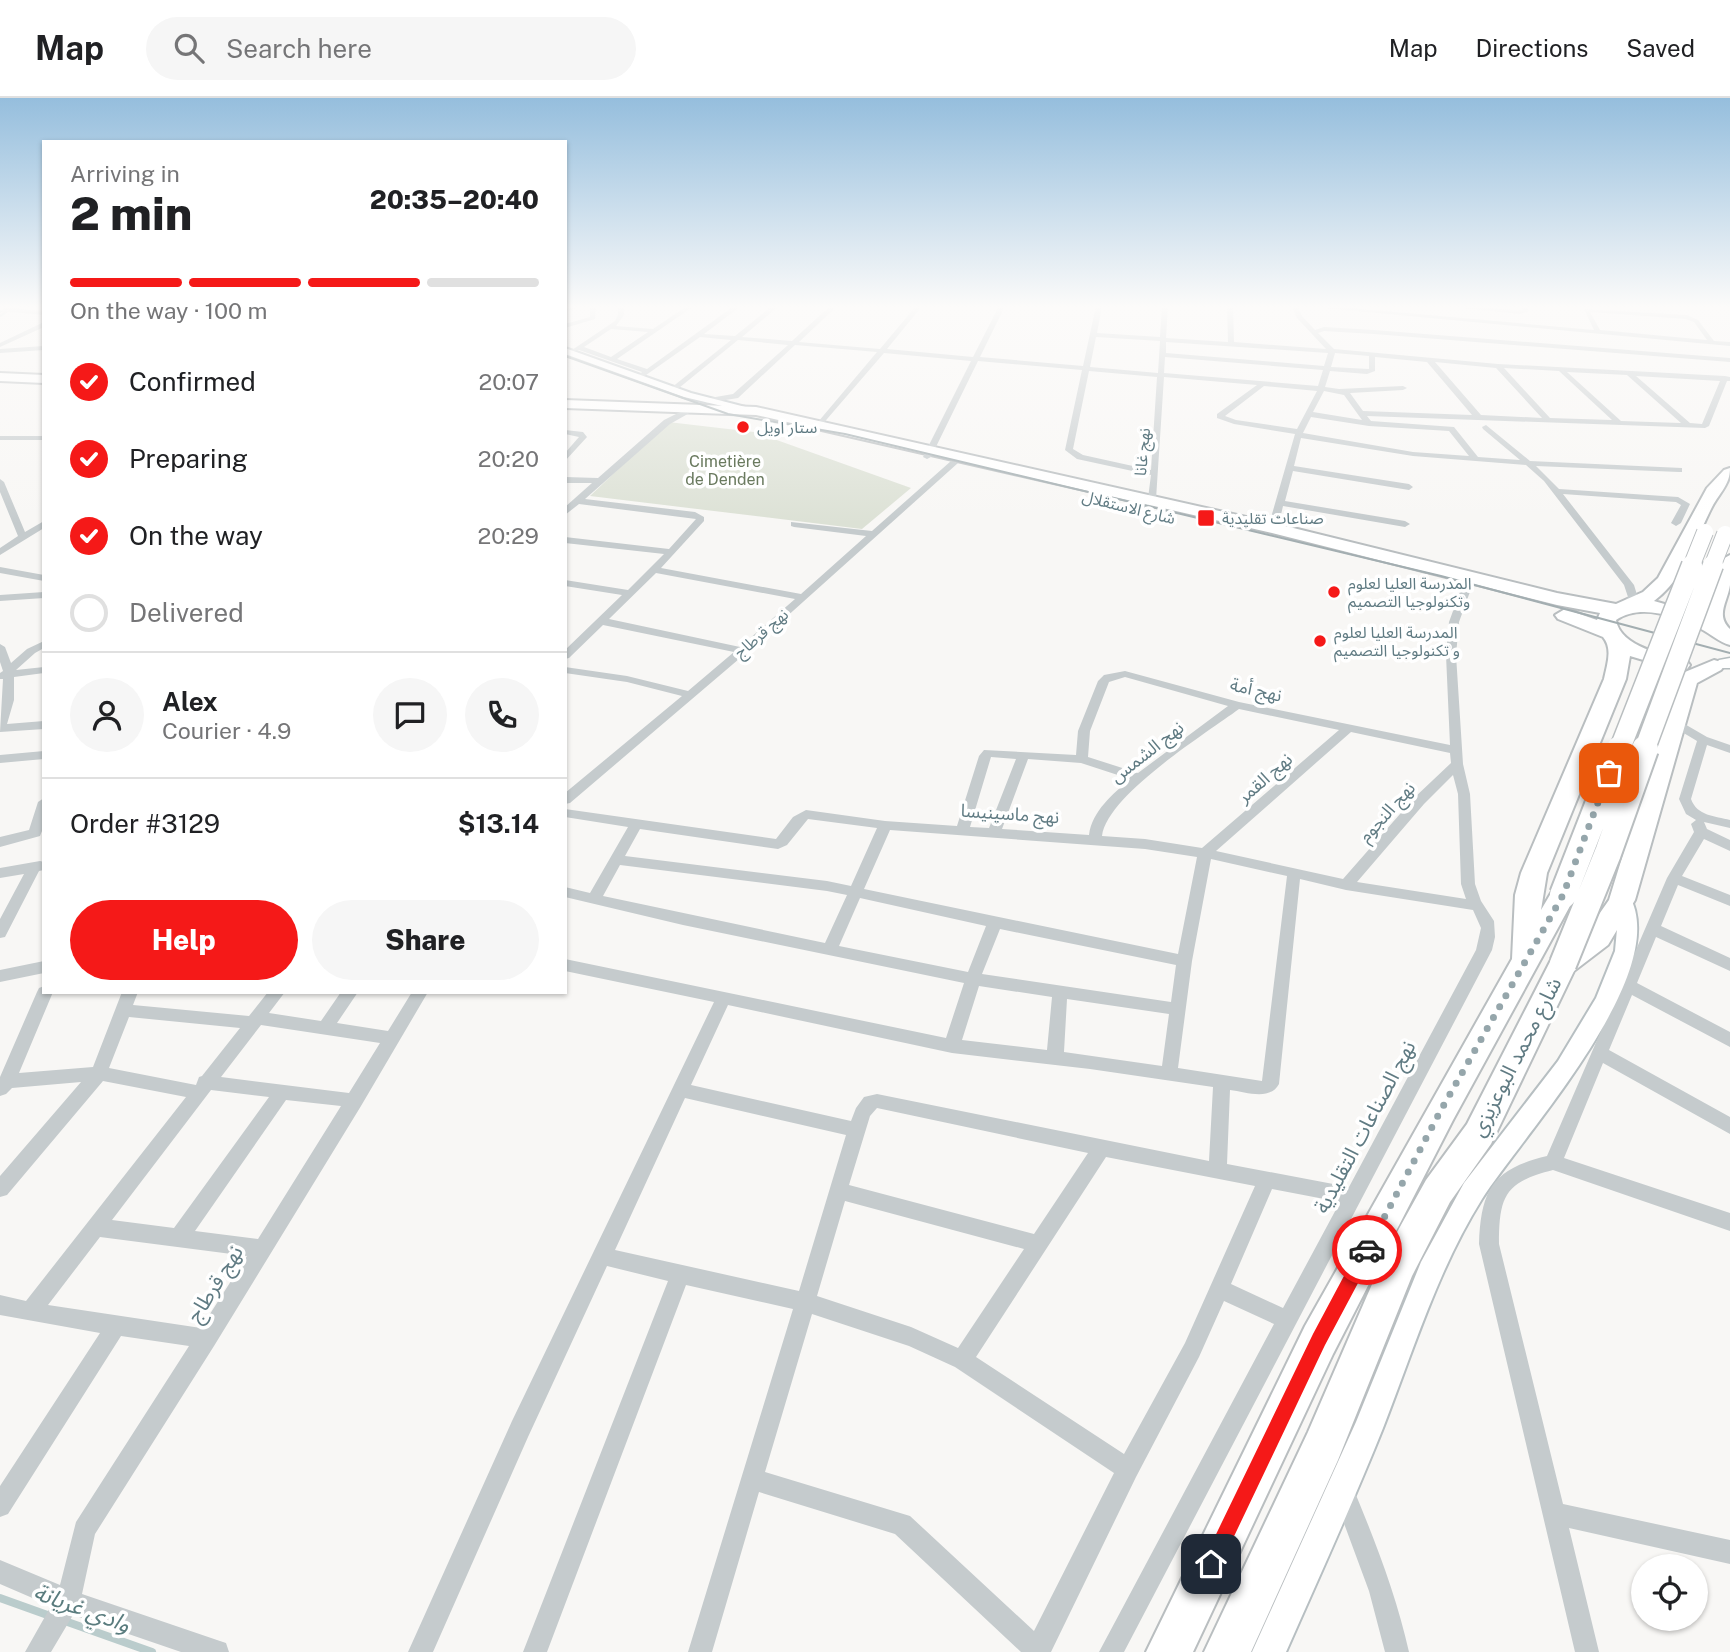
<!DOCTYPE html>
<html lang="en">
<head>
<meta charset="utf-8">
<style>
	:root { --surface:#fff; --page:#f6f6f6; --text:#202124; --muted:#757577; --line:#e0e0e0; --accent:#f51918 }
	body { margin:0; font-family:"Public Sans","Noto Sans Arabic",sans-serif; background:var(--page); color:var(--text); height:100vh; display:flex; flex-direction:column; font-size:26px; white-space:nowrap }
	* { box-sizing:border-box; margin:0 }
	p { font-size:23px; color:var(--muted) }
	.icon { flex:none; width:38px; height:38px; fill:none; stroke:currentColor; stroke-width:2; stroke-linecap:round; stroke-linejoin:round }
	.map { position:relative; flex:1; overflow:hidden }
	.sheet { position:absolute; left:42px; top:42px; width:525px; height:854px; display:flex; flex-direction:column; background:var(--surface); border-radius:0px; box-shadow:0 2px 5px #0004 }
	.sheet>* { flex:none }
	.buttons { position:absolute; left:1631px; top:1456px; display:grid; gap:14px }
	.buttons a { display:grid; place-items:center; width:77px; height:77px; border-radius:50%; background:var(--surface); box-shadow:0 2px 5px #0004; font-size:35px }
	.pin { position:absolute; display:grid; place-items:center; width:60px; height:60px; color:#fff; margin:-30px; border-radius:14px; box-shadow:0 4px 10px #0006 }
	.courier { position:absolute; display:grid; place-items:center; width:70px; height:70px; margin:-35px; border:5px solid #f51918; border-radius:50%; background:#fff; color:#222; box-shadow:0 2px 9px #0007 }
	.overview em { font-style:normal; font-weight:800 }
	.overview div { display:flex; flex-direction:column-reverse }
	.overview { display:flex; align-items:center; justify-content:space-between; height:119px; padding:0 28px }
	h1 { font-size:46px; font-weight:800; line-height:52px }
	.bar { display:grid; grid-template-columns:repeat(4,1fr); gap:10px 7px; align-content:center; height:84px; padding:0 28px }
	.bar i { height:9px; border-radius:5px; background:var(--line) }
	.bar .current { background:var(--accent) }
	.bar p { grid-column:span 4 }
	.line { display:flex; align-items:center; gap:18px; padding:0 28px; border-top:2px solid var(--line) }
	.line div { flex:1 }
	.round { display:grid; place-items:center; flex:none; width:74px; height:74px; border-radius:37px; background:var(--page) }
	ol { padding:0 28px; list-style:none }
	li { display:flex; align-items:center; gap:21px; height:77px }
	li p { margin-inline-start:auto }
	li .icon { padding:7px; border-radius:50%; background:var(--accent); color:#fff; stroke-width:4 }
	li:last-child { color:var(--muted) }
	li i { width:38px; height:38px; border:4px solid var(--line); border-radius:50% }
	.action { display:flex; gap:14px; margin-top:auto; padding:14px 28px }
	.action a { flex:1; height:80px; border-radius:42px; background:var(--accent); color:#fff; font-size:28px; font-weight:800; line-height:80px; text-align:center }
	.action a+a { background:var(--page); color:var(--text) }
	header { display:flex; align-items:center; gap:42px; box-sizing:border-box; height:98px; padding:0 35px; background:var(--surface); border-bottom:2px solid var(--line) }
	header strong { font-size:33px }
	nav { display:flex; gap:38px; margin-inline-start:auto; font-size:24px }
	.search { width:490px; height:63px; background:var(--page); display:flex; align-items:center; gap:18px; box-sizing:border-box; padding:0 24px; border-radius:38px; color:var(--muted); font-size:26px }
	.map>svg:first-child { display:block }
	.green { fill:#dce1d5 }
	.lines { fill:none; stroke-linecap:round; stroke-linejoin:round }
	.stream-far1 { stroke:#bacccc; stroke-width:2.5 }
	.stream { stroke:#bacccc; stroke-width:8 }
	.secondary-casing { stroke:#b7bfc2; stroke-width:4 }
	.primary-casing { stroke:#b5bdbf; stroke-width:3 }
	.highway-casing { stroke:#b9bec0; stroke-width:4 }
	.street { fill:#c5cbcd; fill-rule:evenodd }
	.secondary { fill:#fff; fill-rule:evenodd }
	.primary { fill:#fff; fill-rule:evenodd }
	.highway { fill:#fff; fill-rule:evenodd }
	.tram { stroke:#a3aeb1; stroke-width:2 }
	.highway-bridge-far2-casing { stroke:#b9bec0; stroke-width:18; stroke-linecap:butt }
	.highway-bridge-far1-casing { stroke:#b9bec0; stroke-width:23; stroke-linecap:butt }
	.highway-bridge-casing { stroke:#b9bec0; stroke-width:30; stroke-linecap:butt }
	.highway-bridge-far2 { stroke:#fff; stroke-width:16 }
	.highway-bridge-far1 { stroke:#fff; stroke-width:20 }
	.highway-bridge { stroke:#fff; stroke-width:26 }
	.route { fill:#f51918 }
	.done { stroke:#95a6ab; stroke-width:7; stroke-dasharray:0 12.6 }
	.poi-dot { fill:#f51918; stroke:#fff; stroke-width:2.5 }
	.labels { text-anchor:middle; stroke-width:7; stroke-linejoin:round; paint-order:stroke }
	.far-poi-label { font-size:16px; fill:#607b83; stroke:#fff; text-anchor:start }
	.far-street-label { font-size:16px; fill:#607b83; stroke:#fff }
	.far-park-label { font-size:16px; fill:#6a7a5f; stroke:#fff }
	.street-label { font-size:18px; fill:#607b83; stroke:#fff }
	.near-street-label { font-size:21px; fill:#607b83; stroke:#fff }
	.near-water-label { font-size:23px; font-style:italic; fill:#5a7c7e; stroke:#fff }
</style>
</head>
<body>
<header>
<strong>Map</strong>
<div class="search"><svg class="icon" aria-label="search" viewBox="0 0 24 24"><circle cx="10" cy="10" r="6"/><path d="M15 15l6 6"/></svg>Search here</div>
<nav><a>Map</a><a>Directions</a><a>Saved</a></nav>
</header>
<div class="map">
<svg width="1730" height="1554" viewBox="0 0 1730 1554">
	<rect width="100%" height="100%" fill="#f8f7f5"/>
	<path class="green" d="M668 324 754 334 911 390 862 431 590 398Z"/>
	<g class="lines">
		<path class="stream-far1" d="M0 218 6 214 4 212"/>
		<path class="stream" d="M0 1500 53 1519
			M62 1522 152 1554"/>
		<defs>
			<path id="secondary" d="M0 208H9L0 213Z
				M565 250 691 295 761 313 756 316 684 299 565 256Z
				M1622 795 1629 797C1674 875 1522 1038 1482 1101 1438 1171 1413 1253 1383 1330 1353 1405 1319 1479 1286 1554H1252L1356 1324 1421 1164 1464 1085 1558 963 1596 900 1615 853 1617 831 1612 802 1615 797Z"/>
			<path id="primary" d="M1730 560V570H1719L1716 566 1719 562Z"/>
			<path id="highway" d="M0 275 44 277V285L0 283Z
				M565 302 756 309 1273 425 1557 495 1616 506 1643 494 1658 480 1707 390 1724 372 1730 370C1730 387 1720 394 1712 409 1695 442 1685 480 1654 503L1703 517 1702 513 1721 462 1730 457C1730 466 1730 477 1730 487 1728 503 1715 517 1730 531V547C1719 544 1711 536 1701 531 1677 518 1640 505 1616 522 1620 549 1665 557 1687 563L1690 567 1687 571 1680 573 1630 558 1626 581 1547 775 1541 812 1554 790 1563 788 1572 790 1576 797 1453 1022 1333 1256 1193 1554H1146L1305 1228 1512 861 1515 797 1521 775 1604 581C1607 566 1613 551 1603 539L1558 521 1555 517 1565 511 1597 522 1600 515 1557 507 1272 435 756 317 565 310Z
				M1714 562 1721 564 1724 568 1721 572 1697 585 1635 802 1608 847 1574 873 1491 1046 1450 1104 1412 1178 1338 1362 1251 1554H1204L1308 1334 1386 1154 1426 1082 1467 1026 1553 858 1588 832 1609 802 1676 584 1685 574Z"/>
		</defs>
		<use href="#secondary" class="secondary-casing"/>
		<use href="#primary" class="primary-casing"/>
		<use href="#highway" class="highway-casing"/>
		<path class="street" d="M571 208H581L565 214V210Z
			M590 208H596L595 221 565 230V226L590 219Z
			M618 208H624V217L616 228 653 231 687 208H694L617 261 647 271 734 208H741L704 236 735 238 772 208H779L742 239 792 243 830 208H837L799 244 880 251 916 208H922L887 251 973 259 999 208H1005L980 259 1083 268 1096 208H1102L1097 235 1160 239 1162 208H1168L1166 240 1228 244 1227 208H1233L1234 244 1326 251 1297 220 1292 208H1298L1302 218 1315 232 1324 229 1374 232 1730 260V264L1374 236 1324 233 1318 235 1334 251 1498 266 1725 278 1730 279V283H1727L1709 328 1705 330 1367 318 1371 323 1454 329 1478 359 1520 362 1483 331 1482 329 1486 327 1530 363 1682 370V374H1679L1536 368 1559 391 1678 399 1690 406 1681 425 1676 428 1671 425 1681 407 1676 404 1563 396 1634 487 1638 500 1622 513 1617 510 1628 499 1624 487 1544 383 1526 367 1413 358 1301 340 1294 368 1409 386 1413 389 1409 392 1293 373 1285 403 1405 423 1410 426 1405 429 1283 408 1278 430 1273 433 1268 430 1295 336 1234 326 1217 320V316L1257 287 1164 279 1156 401 1139 414 1135 411 1148 400 1151 377 1077 361 1065 352 1082 272 978 263 931 359 927 361 923 359 971 263 884 255 821 328H818V324L877 254 795 247 738 300 707 305 703 303 704 301 733 296 788 247 738 242 674 294 671 290 731 242 700 239 639 282 635 280 642 274 579 252 572 254V252L615 223 618 217ZM611 231 648 234 611 259 584 249ZM1096 239 1160 243 1158 275 1090 269ZM1166 244 1328 255 1324 268 1166 255ZM1335 255 1369 258V271L1331 269ZM1165 259 1323 272 1318 288 1164 275ZM1375 259 1427 264 1472 317 1363 313 1350 295 1403 292 1407 290 1403 288 1339 291 1325 289 1330 273 1367 276 1375 273ZM1435 264 1496 270 1542 320 1481 317ZM1504 270 1559 273 1612 322 1550 320ZM1089 273 1157 279 1151 372 1083 357 1073 351ZM1567 274 1627 277 1681 325 1621 323ZM1636 278 1720 283 1702 326 1690 325ZM1264 288 1317 293 1297 331 1236 322 1225 318ZM1324 293 1344 297 1362 322 1313 314ZM1311 319 1369 328 1449 333 1469 358 1413 354 1303 335Z
			M1303 208H1329L1594 232 1584 211 1687 217 1698 222 1714 243 1730 244V248ZM1590 214 1686 221 1694 224 1707 242 1600 232Z
			M1444 208 1520 212H1522L1520 208H1526L1529 213 1520 216Z
			M0 209 44 213V217L0 213Z
			M44 224V229L0 249V245Z
			M44 248V252L0 255V251Z
			M686 311 693 313 670 326 585 401 695 414 704 419V423L661 470 801 496 866 438 794 429 791 428V424L872 433 951 363 958 365 746 555 570 705 565 706V695L682 598 627 584 565 575V569L627 578 688 593 734 554 603 527 569 560 565 561V552L622 497 565 488V482L628 492 664 456 565 445V439L669 451 696 421 579 406 565 417V409L592 385H565V379L598 380 664 322ZM656 475 795 501 740 549 609 521Z
			M565 332 583 334 587 339 565 363V355L579 339 565 336Z
			M0 338H44V342H0Z
			M0 381 4 384 25 434 44 423V430L0 457V450L18 438 0 394Z
			M0 469 44 477V483L0 475Z
			M1466 488 1471 491 1459 524 1456 557 1463 666 1470 696 1475 786 1481 803 1494 823 1495 839 1492 852 1124 1554H1099L1274 1226 1224 1203 1199 1259 1136 1379 1051 1554H1021L895 1436 759 1394 712 1554H688L793 1211 686 1187 547 1554H523L668 1183 607 1168 528 1339 433 1554H408L512 1323 714 904 565 873V861L946 940 964 885 683 827 565 799V789L590 795 628 729 565 719V711L776 741 793 719 806 712 885 723 957 728 979 658 984 652 1076 657 1078 633 1098 583 1104 577 1125 573 1239 604 1450 647 1446 557 1449 524 1461 491ZM1125 579 1228 608 1138 675 1088 659 1090 633 1109 584ZM1239 611 1339 632 1202 750 1145 741 1102 738C1107 697 1205 636 1239 611ZM1351 634 1450 655 1451 665 1414 700 1343 781 1216 753ZM991 659 1016 661 989 730 970 729ZM1028 661 1081 665 1130 681C1113 696 1092 713 1089 737L1002 731ZM1453 677 1458 696 1461 786 1466 801 1357 784 1424 706ZM808 721 877 730 851 788 827 783 625 758 640 731 778 751 787 747ZM890 732 1145 751 1197 759 1178 856 864 791ZM1211 761 1287 778 1262 983 1178 970 1192 863ZM620 767 827 793 847 797 825 845 603 798ZM1300 781 1346 792 1473 812 1481 830 1476 852 1349 1089 1227 1066 1230 992C1246 994 1270 1003 1279 986ZM860 800 986 828 968 874 839 848ZM1000 831 1176 867 1171 904 982 876ZM979 888 1052 899 1047 952 962 942ZM1067 901 1169 916 1162 968 1064 954ZM728 907 952 955 1090 971 1213 989 1209 1063 877 996 864 999 856 1010 851 1023 691 987ZM685 1000 846 1037 799 1193 615 1152ZM877 1010 1088 1055 1034 1136 849 1087 870 1018ZM1106 1059 1255 1088 1185 1245 1124 1356 976 1259ZM1272 1091 1340 1104 1283 1210 1231 1186ZM845 1103 1024 1151 958 1250 911 1229 817 1198ZM812 1216 909 1248 955 1269 1114 1375 1034 1533 910 1418 765 1374Z
			M44 494V500L0 503V497Z
			M44 543V550L35 555 16 572 44 569V575L14 579V602L7 626 44 623V631L0 634 3 581H0V575L3 573 0 564V546L5 549 11 565 27 551Z
			M1676 621 1707 639 1730 647V655L1707 647 1691 701C1697 718 1715 718 1730 722V730L1704 724 1707 731 1730 742V753L1704 741 1682 778 1730 797V808L1678 787 1661 828 1730 860V873L1656 839 1637 885 1730 934V949L1632 897 1609 952 1730 1019V1036L1603 965 1564 1060 1730 1115V1133L1553 1072C1505 1084 1499 1098 1499 1146L1563 1406 1730 1442V1466L1569 1430 1599 1554H1575L1479 1146C1481 1091 1493 1071 1547 1058L1667 780 1694 734 1691 726 1696 722 1686 716 1679 701 1697 643 1672 628 1670 625Z
			M44 653V661L0 665V657Z
			M44 700V728L40 738 0 749V739L29 732 38 704Z
			M40 763 44 764V772L39 773 5 839 0 840V821L24 776 0 780V770Z
			M44 863V875L0 884V872Z
			M44 888V894H53L19 975 93 969 122 894H138L133 907 249 918 268 894H285L269 915 321 923 341 894H358L337 925 388 933 412 894H428L361 1008 214 1248 95 1436 82 1496 217 1542 226 1545 229 1554H181L73 1517 51 1554H25L51 1508 0 1486V1462L60 1487 76 1424 189 1248 121 1238 8 1416 0 1419V1388L100 1235 0 1217V1197L26 1203 186 999 103 983 7 1097 0 1099V1078L81 984 12 990 6 996 0 998V979L37 894 39 890ZM129 919 240 930 202 978 199 979 196 987 109 970ZM261 927 380 945 349 995 221 979ZM211 992 269 999 174 1130 112 1122ZM286 1002 341 1008 258 1141 195 1133ZM100 1139 247 1158 201 1230 48 1207Z
			M1343 1382 1351 1385C1374 1440 1396 1496 1409 1554H1385L1369 1493 1332 1393 1335 1385Z"/>
		<use href="#secondary" class="secondary"/>
		<use href="#primary" class="primary"/>
		<use href="#highway" class="highway"/>
		<path class="tram" d="M565 258 728 316 845 336 1441 478 1730 555"/>
		<defs>
			<path id="highway-bridge-far2" d="M1691 469 1705 434
				M1712 469 1725 436"/>
			<path id="highway-bridge-far1" d="M1619 653 1692 467
				M1644 653 1713 467"/>
			<path id="highway-bridge" d="M1563 797 1620 651
				M1563 866 1608 755 1645 651"/>
		</defs>
		<use href="#highway-bridge-far2" class="highway-bridge-far2-casing"/>
		<use href="#highway-bridge-far1" class="highway-bridge-far1-casing"/>
		<use href="#highway-bridge" class="highway-bridge-casing"/>
		<use href="#highway-bridge-far2" class="highway-bridge-far2"/>
		<use href="#highway-bridge-far1" class="highway-bridge-far1"/>
		<use href="#highway-bridge" class="highway-bridge"/>
	</g>
	<linearGradient id="sky" x2="0" y2="1"><stop stop-color="#95bedd"/><stop offset="0.49" stop-color="#fcfbfa"/><stop offset="1" stop-color="#fcfbfa" stop-opacity="0"/></linearGradient>
	<rect width="1730" height="426" fill="url(#sky)"/>
	<path class="route" d="M1367 1144 1373 1146 1375 1152 1373 1157 1325 1247 1218 1472 1211 1475 1205 1472 1202 1466 1205 1459 1313 1236 1361 1146Z"/>
	<g class="lines">
		<path class="done" d="M1367 1152 1441 1012 1563 797 1609 675"/>
	</g>
	<g class="poi-dot">
		<circle cx="743" cy="329" r="7"/>
		<rect x="1197" y="411" width="18" height="18" rx="3.5"/>
		<circle cx="1334" cy="494" r="7"/>
		<circle cx="1320" cy="543" r="7"/>
	</g>
	<g class="labels">
		<g class="far-poi-label">
			<text x="757" y="335">ستار اويل</text>
			<text x="1222" y="426">صناعات تقليدية</text>
			<text x="1348" y="491">المدرسة العليا لعلوم<tspan x="1348" dy="18">وتكنولوجيا التصميم</tspan></text>
			<text x="1334" y="540">المدرسة العليا لعلوم<tspan x="1334" dy="18">و تكنولوجيا التصميم</tspan></text>
		</g>
		<g class="far-street-label">
			<text transform="translate(1142 354) rotate(-85)" y="6">نهج غانا</text>
			<text transform="translate(1129 409) rotate(14)" y="6">شارع الاستقلال</text>
			<text transform="translate(761 535) rotate(-41)" y="6">نهج قرطاج</text>
		</g>
		<g class="far-park-label">
			<text x="725" y="369">Cimetière<tspan x="725" dy="18">de Denden</tspan></text>
		</g>
		<g class="street-label">
			<text transform="translate(1256 592) rotate(13)" y="6">نهج أمة</text>
			<text transform="translate(1147 654) rotate(-38)" y="6">نهج الشمس</text>
			<text transform="translate(1265 680) rotate(-41)" y="6">نهج القمر</text>
			<text transform="translate(1387 714) rotate(-48)" y="6">نهج النجوم</text>
			<text transform="translate(1010 716) rotate(4)" y="6">نهج ماسينيسا</text>
		</g>
		<g class="near-street-label">
			<text transform="translate(1516 959) rotate(-63)" y="7">شارع محمد البوعزيزي</text>
			<text transform="translate(1365 1029) rotate(-62)" y="7">نهج الصناعات التقليدية</text>
			<text transform="translate(215 1186) rotate(-58)" y="7">نهج قرطاج</text>
		</g>
		<g class="near-water-label">
			<text transform="translate(82 1510) rotate(20)" y="8">وادي غريانة</text>
		</g>
	</g>
</svg>
<div class="buttons">
<a><svg class="icon" aria-label="locate" viewBox="0 0 24 24"><circle cx="12" cy="12" r="6"/><path d="M12 2v4M12 18v4M2 12h4M18 12h4"/></svg></a>
</div>
<div class="pin" style="left:1609px;top:675px;background:#ea580c"><svg class="icon" aria-label="bag" viewBox="0 0 24 24"><path d="M5 8h14l-1 12H6zM9 8a3 3 0 0 1 6 0"/></svg></div>
<div class="pin" style="left:1211px;top:1466px;background:#1f2937"><svg class="icon" aria-label="home" viewBox="0 0 24 24"><path d="M3 11l9-7 9 7M6 9v11h12V9"/></svg></div>
<div class="courier" style="left:1367px;top:1152px"><svg class="icon" aria-label="car" viewBox="0 0 24 24"><path d="M5 17H2v-5l4-1 3-4h7l3 4 3 1v5h-3M9 17h6M6 11h13"/><circle cx="7" cy="17" r="2"/><circle cx="17" cy="17" r="2"/></svg></div>
<section class="sheet">
<div class="overview"><div><h1>2 min</h1><p>Arriving in</p></div><em>20:35–20:40</em></div>
<div class="bar"><i class="current"></i><i class="current"></i><i class="current"></i><i></i><p>On the way · 100 m</p></div>
<ol>
<li><svg class="icon" aria-label="check" viewBox="0 0 24 24"><path d="M5 12l5 5 9-10"/></svg>Confirmed<p>20:07</p></li>
<li><svg class="icon" aria-label="check" viewBox="0 0 24 24"><path d="M5 12l5 5 9-10"/></svg>Preparing<p>20:20</p></li>
<li><svg class="icon" aria-label="check" viewBox="0 0 24 24"><path d="M5 12l5 5 9-10"/></svg>On the way<p>20:29</p></li>
<li><i></i>Delivered</li>
</ol>
<div class="line" style="height:126px"><a class="round"><svg class="icon" aria-label="person" viewBox="0 0 24 24"><circle cx="12" cy="8" r="4"/><path d="M4 21q1-7 8-7t8 7"/></svg></a><div><b>Alex</b><p>Courier · 4.9</p></div><a class="round"><svg class="icon" aria-label="chat" viewBox="0 0 24 24"><path d="M4 5h16v11H9l-5 4z"/></svg></a><a class="round"><svg class="icon" aria-label="phone" viewBox="0 0 24 24"><path d="M5 4h4l2 5-3 2q2 4 5 5l2-3 5 2v4C11 20 4 13 5 4z"/></svg></a></div>
<div class="line" style="height:91px"><div>Order #3129</div><b>$13.14</b></div>
<div class="action"><a>Help</a><a>Share</a></div>
</section>
</div>
</body>
</html>
